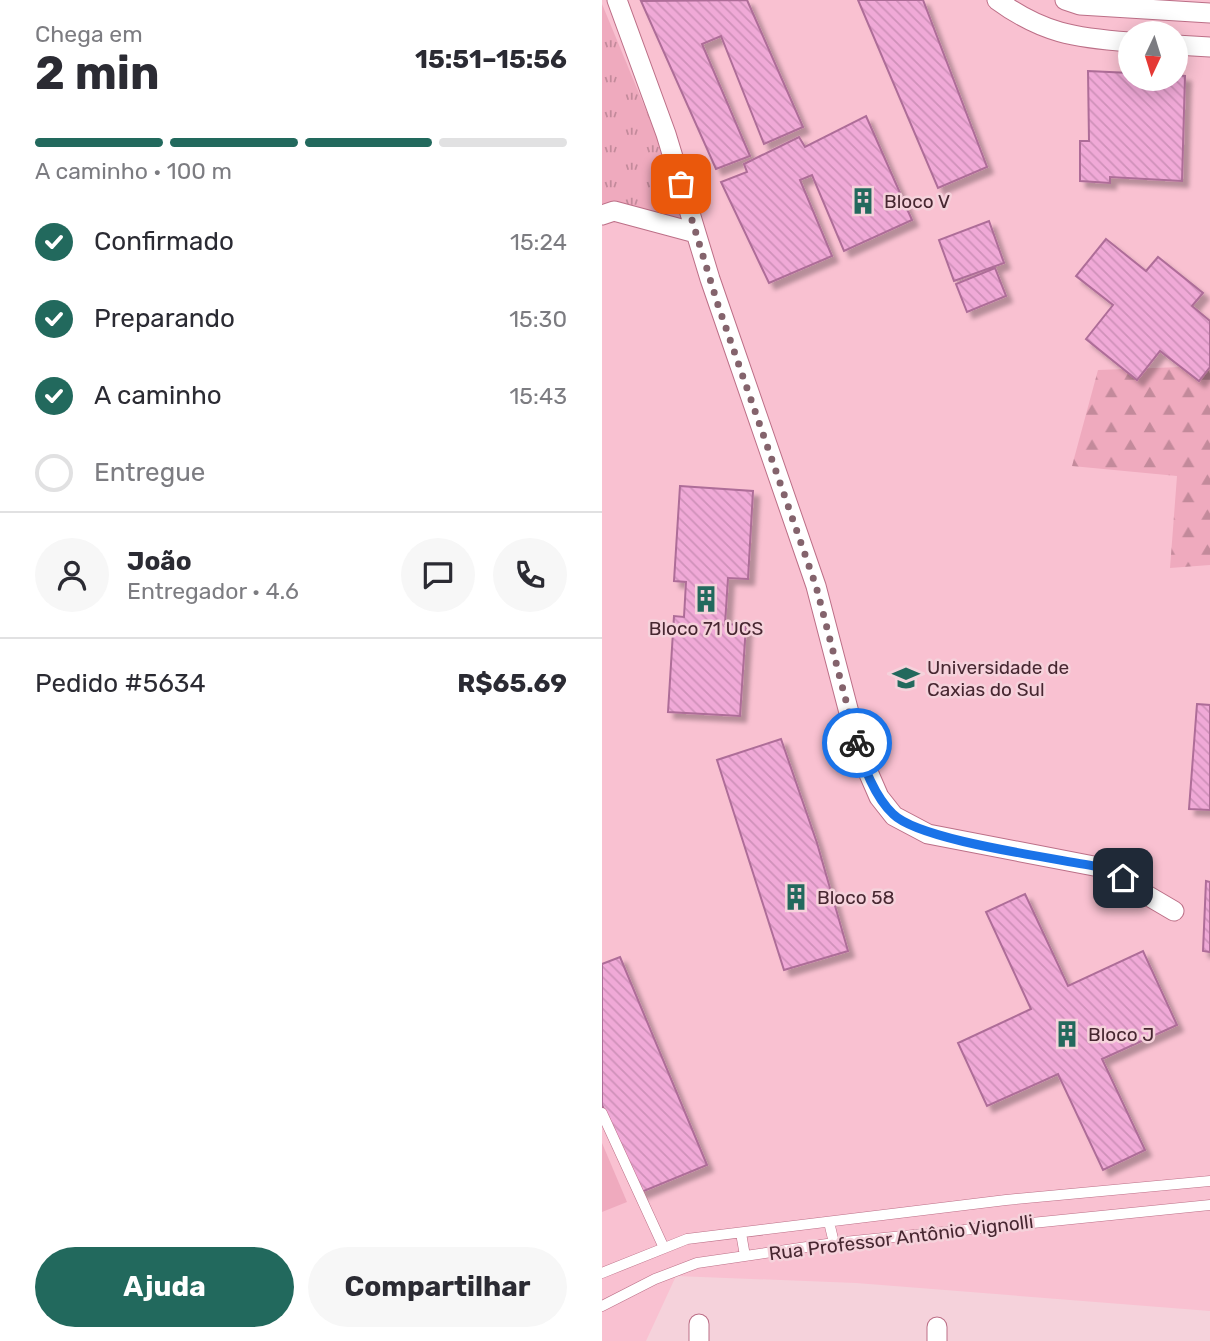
<!DOCTYPE html>
<html lang="pt">
<head>
<meta charset="utf-8">
<style>
	:root { --surface:#fff; --page:#f7f7f7; --text:#2b2b33; --muted:#7c7c81; --line:#e1e1e2; --accent:#22695d }
	body { margin:0; font-family:Rubik,sans-serif; background:var(--page); color:var(--text); height:100vh; display:flex; flex-direction:column; font-size:26px; white-space:nowrap }
	* { box-sizing:border-box; margin:0 }
	p { font-size:23px; color:var(--muted) }
	.icon { flex:none; width:38px; height:38px; fill:none; stroke:currentColor; stroke-width:2; stroke-linecap:round; stroke-linejoin:round }
	.map { position:relative; flex:1; overflow:hidden }
	.details { display:flex; flex-direction:column; background:var(--surface); width:602px }
	.details>* { flex:none }
	.needle { width:46px; rotate:184deg }
	.tools { position:absolute; left:516px; top:21px; display:grid; gap:14px }
	.tools a { display:grid; place-items:center; width:70px; height:70px; border-radius:50%; background:var(--surface); box-shadow:0 4px 18px #0003; font-size:35px }
	.pin { position:absolute; display:grid; place-items:center; width:60px; height:60px; color:#fff; margin:-30px; border-radius:14px; box-shadow:0 4px 10px #0006 }
	.courier { position:absolute; display:grid; place-items:center; width:70px; height:70px; margin:-35px; border:5px solid #1a73e8; border-radius:50%; background:#fff; color:#222; box-shadow:0 2px 9px #0007 }
	.headline em { font-style:normal; font-weight:700 }
	.headline div { display:flex; flex-direction:column-reverse }
	.headline { display:flex; align-items:center; justify-content:space-between; height:119px; padding:0 35px }
	h1 { font-size:46px; font-weight:700; line-height:52px }
	.bar { display:grid; grid-template-columns:repeat(4,1fr); gap:10px 7px; align-content:center; height:84px; padding:0 35px }
	.bar i { height:9px; border-radius:5px; background:var(--line) }
	.bar .active { background:var(--accent) }
	.bar p { grid-column:span 4 }
	.line { display:flex; align-items:center; gap:18px; padding:0 35px; border-top:2px solid var(--line) }
	.line div { flex:1 }
	.round { display:grid; place-items:center; flex:none; width:74px; height:74px; border-radius:37px; background:var(--page) }
	ol { padding:0 35px; list-style:none }
	li { display:flex; align-items:center; gap:21px; height:77px }
	li p { margin-inline-start:auto }
	li .icon { padding:7px; border-radius:50%; background:var(--accent); color:#fff; stroke-width:4 }
	li:last-child { color:var(--muted) }
	li i { width:38px; height:38px; border:4px solid var(--line); border-radius:50% }
	.action { display:flex; gap:14px; margin-top:auto; padding:14px 35px }
	.action a { flex:1; height:80px; border-radius:42px; background:var(--accent); color:#fff; font-size:28px; font-weight:700; line-height:80px; text-align:center }
	.action a+a { background:var(--page); color:var(--text) }
	main { display:flex; flex:1; min-height:0 }
	.map>svg:first-child { display:block }
	.built { fill:#f9c1d1; fill-rule:evenodd }
	.forest { fill:url(#forest-firs) }
	.park { fill:url(#park-tufts) }
	.pitch { fill:#efaabe }
	.building { fill:url(#building-back-hatch); stroke:#ae6d98; stroke-width:2; filter:url(#shadow) }
	.lines { fill:none; stroke-linecap:round; stroke-linejoin:round }
	.lane-casing { stroke:#bc6f87; stroke-width:11 }
	.street-casing { stroke:#bc6f87; stroke-width:21 }
	.lane { stroke:#fff; stroke-width:10 }
	.street { stroke:#fff; stroke-width:19 }
	.done { stroke:#84636c; stroke-width:7; stroke-dasharray:0 12.6 }
	.route { stroke:#1a73e8; stroke-width:9 }
	.labels { text-anchor:middle; stroke-width:5; stroke-linejoin:round; paint-order:stroke }
	.poi-label { font-size:19px; fill:#472731; stroke:#f5d2db; text-anchor:start }
	.street-label { font-size:19px; fill:#472731; stroke:#f5d2db }
</style>
</head>
<body>
<main>
<section class="details">
<div class="headline"><div><h1>2 min</h1><p>Chega em</p></div><em>15:51–15:56</em></div>
<div class="bar"><i class="active"></i><i class="active"></i><i class="active"></i><i></i><p>A caminho · 100 m</p></div>
<ol>
<li><svg class="icon" aria-label="check" viewBox="0 0 24 24"><path d="M5 12l5 5 9-10"/></svg>Confirmado<p>15:24</p></li>
<li><svg class="icon" aria-label="check" viewBox="0 0 24 24"><path d="M5 12l5 5 9-10"/></svg>Preparando<p>15:30</p></li>
<li><svg class="icon" aria-label="check" viewBox="0 0 24 24"><path d="M5 12l5 5 9-10"/></svg>A caminho<p>15:43</p></li>
<li><i></i>Entregue</li>
</ol>
<div class="line" style="height:126px"><a class="round"><svg class="icon" aria-label="person" viewBox="0 0 24 24"><circle cx="12" cy="8" r="4"/><path d="M4 21q1-7 8-7t8 7"/></svg></a><div><b>João</b><p>Entregador · 4.6</p></div><a class="round"><svg class="icon" aria-label="chat" viewBox="0 0 24 24"><path d="M4 5h16v11H9l-5 4z"/></svg></a><a class="round"><svg class="icon" aria-label="phone" viewBox="0 0 24 24"><path d="M5 4h4l2 5-3 2q2 4 5 5l2-3 5 2v4C11 20 4 13 5 4z"/></svg></a></div>
<div class="line" style="height:91px"><div>Pedido #5634</div><b>R$65.69</b></div>
<div class="action"><a>Ajuda</a><a>Compartilhar</a></div>
</section>
<div class="map">
<svg width="608" height="1341" viewBox="0 0 608 1341">
	<defs>
		<pattern id="forest-firs" width="22" height="20" patternUnits="userSpaceOnUse" patternTransform="scale(1.75)"><rect width="22" height="20" fill="#efaabe"/><path d="M5 1l3.5 6h-7zM16 11l3.5 6h-7z" fill="#c38a9b"/></pattern>
		<pattern id="park-tufts" width="24" height="20" patternUnits="userSpaceOnUse" patternTransform="scale(1.75)"><rect width="24" height="20" fill="#efaabe"/><path d="M3 7l-1-3M5 7V3M7 7l1-3M15 17l-1-3M17 17v-4M19 17l1-3" fill="none" stroke="#c38a9b"/></pattern>
		<pattern id="building-back-hatch" width="6" height="6" patternUnits="userSpaceOnUse" patternTransform="scale(1.75)"><rect width="6" height="6" fill="#f0a9d7"/><path d="M-1 5l2 2M0 0l6 6M5-1l2 2" fill="none" stroke="#cf91b9"/></pattern>
		<filter id="shadow"><feDropShadow dx="6" dy="6" stdDeviation="2" flood-color="#0004"/></filter>
	</defs>
	<rect width="100%" height="100%" fill="#f5d2db"/>
	<path class="built" d="M0 0H608V1311L254 1283 74 1276 44 1341H0ZM528 33H574V79H528Z"/>
	<path class="forest" d="M608 366V565L568 568 575 476 470 466 496 370Z"/>
	<path class="park" d="M0 4 70 173 85 224 0 209Z"/>
	<path class="pitch" d="M0 1143 25 1202 0 1212Z"/>
	<path class="building" d="M145 0 201 127 162 144 119 36 100 44 148 156 114 169 39 1Z
		M256 0H321L385 167 336 188Z
		M486 71 528 73V79H574V75L583 76 580 181 508 177V183L478 181V141H487Z
		M264 116 310 220 242 251 210 175 198 180 230 256 167 283 119 182 145 172 142 164 197 137 203 147Z
		M387 221 402 263 352 281 337 240Z
		M504 239 544 271 556 257 601 293 590 306 608 321V367L597 381 558 351 535 380 484 339 511 305 474 276Z
		M393 268 404 296 365 312 354 284Z
		M78 486 151 491 146 579 126 578 123 624 144 625 138 716 66 712 72 616 82 617 84 582 72 581Z
		M595 704 608 705V810L587 809Z
		M179 739 215 843 246 951 182 970 115 760Z
		M604 881 608 882V952L601 951Z
		M423 894 466 986 541 951 575 1025 500 1059 543 1150 501 1170 456 1074 385 1106 356 1043 429 1009 384 912Z
		M18 957 105 1165 37 1193 0 1105V964Z"/>
	<g class="lines">
		<defs>
			<path id="lane" d="M0 1113 62 1248
				M227 1222 232 1243
				M139 1233 143 1256
				M0 1273 85 1239 404 1200 608 1181
				M0 1306 53 1279 95 1263 232 1243 608 1205"/>
			<path id="street" d="M15 0 64 134 108 279 214 586 257 751 277 797 292 816 326 834 497 867 572 911
				M395 0C440 33 473 38 528 42
				M463 0 478 5 608 13
				M574 45 608 47
				M0 215 12 211 94 233
				M97 1324V1341
				M335 1327V1341"/>
		</defs>
		<use href="#lane" class="lane-casing"/>
		<use href="#street" class="street-casing"/>
		<use href="#lane" class="lane"/>
		<use href="#street" class="street"/>
	</g>
	<g class="lines">
		<path class="done" d="M79 184 116 305 214 586 255 743"/>
		<path class="route" d="M255 743C261 766 273 797 291 814 318 841 453 858 497 867L521 878"/>
	</g>
	<defs>
		<symbol id="building-bare" viewBox="-9 -9 18 18"><path d="M-4-6H4V6H1V3H-1V6H-4ZM-2.5-4.3h1.7v1.8h-1.7ZM.8-4.3h1.7v1.8H.8ZM-2.5-1h1.7V.8h-1.7ZM.8-1h1.7V.8H.8Z" fill="#22695d" stroke="#f5d2db" stroke-width="2.5" paint-order="stroke"/></symbol>
		<symbol id="university-bare" viewBox="-9 -9 18 18"><path d="M0-5L7-2L0 1L-7-2ZM-4 1L0 2.5L4 1V4Q0 6-4 4Z" fill="#22695d" stroke="#f5d2db" stroke-width="2.5" paint-order="stroke"/></symbol>
	</defs>
	<g fill-rule="evenodd">
		<use href="#building-bare" x="242" y="182" width="38" height="38"/>
		<use href="#building-bare" x="85" y="580" width="38" height="38"/>
		<use href="#university-bare" x="285" y="659" width="38" height="38"/>
		<use href="#building-bare" x="175" y="878" width="38" height="38"/>
		<use href="#building-bare" x="446" y="1015" width="38" height="38"/>
	</g>
	<g class="labels">
		<g class="poi-label">
			<text x="282" y="208">Bloco V</text>
			<text x="104" y="635" text-anchor="middle">Bloco 71 UCS</text>
			<text x="325" y="674">Universidade de<tspan x="325" dy="22">Caxias do Sul</tspan></text>
			<text x="215" y="904">Bloco 58</text>
			<text x="486" y="1041">Bloco J</text>
		</g>
		<g class="street-label">
			<text transform="translate(299 1237) rotate(-7)" y="7">Rua Professor Antônio Vignolli</text>
		</g>
	</g>
</svg>
<div class="tools">
<a><svg class="needle" viewBox="-14 -14 28 28"><path d="M0-13l5 13h-10z" fill="#e53935"/><path d="M0 13l5-13h-10z" fill="#7c7c81"/></svg></a>
</div>
<div class="pin" style="left:79px;top:184px;background:#ea580c"><svg class="icon" aria-label="bag" viewBox="0 0 24 24"><path d="M5 8h14l-1 12H6zM9 8a3 3 0 0 1 6 0"/></svg></div>
<div class="pin" style="left:521px;top:878px;background:#1f2937"><svg class="icon" aria-label="home" viewBox="0 0 24 24"><path d="M3 11l9-7 9 7M6 9v11h12V9"/></svg></div>
<div class="courier" style="left:255px;top:743px"><svg class="icon" aria-label="bike" viewBox="0 0 24 24"><circle cx="6" cy="16" r="4"/><circle cx="18" cy="16" r="4"/><path d="M6 16l4-8h5l3 8M10 8l3 8H6M13 5h3"/></svg></div>
</div>
</main>
</body>
</html>
